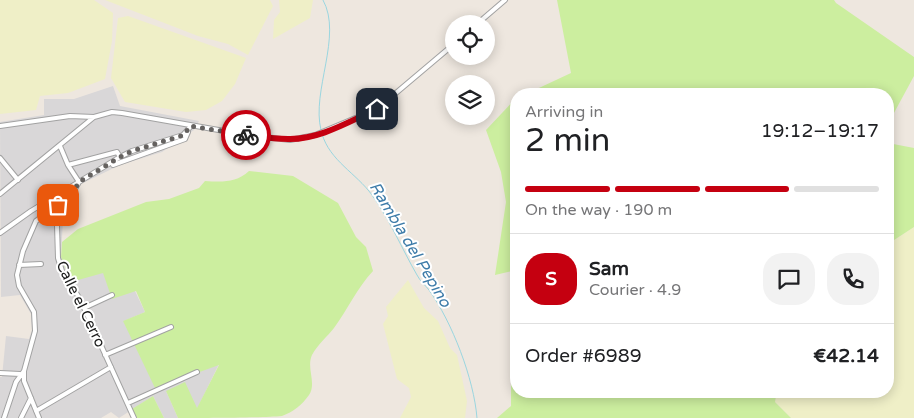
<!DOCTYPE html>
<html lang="en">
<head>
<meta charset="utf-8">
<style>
	:root { --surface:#fff; --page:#f2f2f2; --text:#202124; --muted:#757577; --line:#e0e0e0; --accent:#c50010 }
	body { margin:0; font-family:"Varela Round",sans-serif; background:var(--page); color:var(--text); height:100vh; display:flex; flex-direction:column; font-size:19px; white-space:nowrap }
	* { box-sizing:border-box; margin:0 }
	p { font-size:16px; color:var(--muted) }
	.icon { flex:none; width:28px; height:28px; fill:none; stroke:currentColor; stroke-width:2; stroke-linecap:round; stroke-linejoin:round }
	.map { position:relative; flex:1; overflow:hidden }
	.drawer { position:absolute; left:510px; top:88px; width:384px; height:310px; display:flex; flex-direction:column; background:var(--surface); border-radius:20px; box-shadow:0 2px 12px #0003 }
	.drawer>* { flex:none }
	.controls { position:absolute; left:445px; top:15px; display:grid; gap:10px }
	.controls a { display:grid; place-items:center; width:50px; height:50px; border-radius:50%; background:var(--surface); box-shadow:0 2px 12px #0003; font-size:25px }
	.pin { position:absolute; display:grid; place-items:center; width:42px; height:42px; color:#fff; margin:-21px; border-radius:10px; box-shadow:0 2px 8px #0006 }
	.courier { position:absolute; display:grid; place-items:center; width:50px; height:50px; margin:-25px; border:4px solid #c50010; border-radius:50%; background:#fff; color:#222; box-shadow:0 1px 6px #0007 }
	.summary em { font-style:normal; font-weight:600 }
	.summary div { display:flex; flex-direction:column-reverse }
	.summary { display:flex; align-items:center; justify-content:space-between; height:85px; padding:0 15px }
	h1 { font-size:32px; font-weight:600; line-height:38px }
	.bar { display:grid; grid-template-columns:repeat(4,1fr); gap:8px 5px; align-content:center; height:60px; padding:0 15px }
	.bar i { height:6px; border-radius:4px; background:var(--line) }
	.bar .selected { background:var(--accent) }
	.bar p { grid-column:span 4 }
	.line { display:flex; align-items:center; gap:12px; padding:0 15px; border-top:1px solid var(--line) }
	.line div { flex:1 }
	.round { display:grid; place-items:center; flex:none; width:52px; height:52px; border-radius:20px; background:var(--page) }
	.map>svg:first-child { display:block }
	.residential { fill:#d9d7d8 }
	.farmland { fill:#efefc7 }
	.grass { fill:#ccee9f }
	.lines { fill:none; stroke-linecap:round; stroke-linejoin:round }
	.stream { stroke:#9ad6e0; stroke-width:1 }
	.minor-casing { stroke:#a2a2a2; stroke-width:6 }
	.minor { stroke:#fff; stroke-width:4 }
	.done { stroke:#656260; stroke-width:5; stroke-dasharray:0 9 }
	.route { stroke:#c50010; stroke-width:6 }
	.labels { text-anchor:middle; stroke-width:4; stroke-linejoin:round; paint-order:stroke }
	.street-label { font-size:15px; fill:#1b1b1b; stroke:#fff }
	.water-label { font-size:16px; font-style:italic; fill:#3e7ca9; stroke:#fff }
</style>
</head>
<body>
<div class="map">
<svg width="914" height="418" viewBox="0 0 914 418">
	<rect width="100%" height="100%" fill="#eee7df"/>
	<path class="residential" d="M113 86 120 106 199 121 194 130 162 152 120 165 81 184 63 219 61 257 103 273 135 291 145 312 124 321 219 364 197 409 166 391 178 418H164L153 396 119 418 111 412 101 418H0V377H2L6 336 29 339 32 330 31 314 20 295 1 297 0 122 44 115V99H74Z"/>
	<path class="farmland" d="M0 0H94L113 13 112 41 105 79 68 93 40 96 36 110 0 114Z
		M105 0H270L273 6 248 55 228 44 198 36Z
		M279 0H313L310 18 273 39 274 20 280 12Z
		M128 16 246 58 235 84 222 101 206 110 186 112 125 102 111 78 118 18Z
		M914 227V418H791L775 402 777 391H888V244Z
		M408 280 424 308 438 321 450 348 457 355 467 401 465 418H400L411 397 409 388 397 379 383 324 388 316 386 307Z"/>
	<path class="grass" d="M557 0H834L836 3 914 57V76L888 124V94H526L571 73Z
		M516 98V270L495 275 506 202 501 172 486 130Z
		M888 143 914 148V227L888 244Z
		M249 171 293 176 338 203 356 237 366 247 373 271C357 288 348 309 334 328 327 337 318 344 312 355 306 368 317 383 309 395 302 405 293 412 282 416 262 418 202 418 178 418L166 391 185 382 197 408 219 365 155 388 123 321 145 312 136 291 112 299 103 273 71 282 61 257 62 242 78 229 146 202 169 199 199 188 205 181C222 182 236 183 249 171Z
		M516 333V391H777L775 402 791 418H497L511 406V372Z
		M153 396 164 418H137L132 409Z"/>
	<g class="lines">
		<path class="stream" d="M321 130C311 91 343 36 323 0
			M322 134C330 161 356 173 372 195 390 220 402 249 417 275 420 281 425 285 429 290 452 322 474 379 477 418"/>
		<defs>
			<path id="minor" d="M477 24 505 0
				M0 126 70 116 94 117
				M0 158 18 180
				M68 165 117 152 120 157
				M113 165 185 139 188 132
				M0 194 94 117 112 112 122 113 247 135 290 140 315 135 377 109 454 44
				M67 200 60 212 57 225 58 258 62 271 80 299 134 418
				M0 233 31 211 120 157 132 151 183 135 191 126
				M19 265 41 264
				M84 308 112 295
				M105 355 171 327
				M24 371V381L39 418
				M0 373 20 374
				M128 403 197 372
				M36 411 111 367
				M4 418 16 382 24 371 35 331 34 312 19 286 17 275 23 251 36 221 72 194 79 182 68 165 60 146
				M21 418 31 398"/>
		</defs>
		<use href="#minor" class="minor-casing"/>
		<use href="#minor" class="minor"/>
	</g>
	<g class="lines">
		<path class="done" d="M58 205 72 194 79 182 120 157 132 151 184 135 190 126 246 135"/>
		<path class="route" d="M246 135C260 137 274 139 288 139 319 140 350 121 377 109"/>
	</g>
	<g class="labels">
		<g class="street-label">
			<text transform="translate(81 304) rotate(64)" y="5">Calle el Cerro</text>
		</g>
		<g class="water-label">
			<text transform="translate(411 244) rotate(59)" y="6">Rambla del Pepino</text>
		</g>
	</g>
</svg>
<div class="controls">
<a><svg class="icon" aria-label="locate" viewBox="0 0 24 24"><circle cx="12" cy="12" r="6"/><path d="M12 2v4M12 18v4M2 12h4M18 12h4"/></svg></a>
<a><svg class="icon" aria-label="layers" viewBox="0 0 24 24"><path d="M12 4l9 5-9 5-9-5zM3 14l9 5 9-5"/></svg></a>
</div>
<div class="pin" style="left:58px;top:205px;background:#ea580c"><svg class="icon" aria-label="bag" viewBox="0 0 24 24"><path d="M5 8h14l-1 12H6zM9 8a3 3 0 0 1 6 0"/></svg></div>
<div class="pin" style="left:377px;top:109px;background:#1f2937"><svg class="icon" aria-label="home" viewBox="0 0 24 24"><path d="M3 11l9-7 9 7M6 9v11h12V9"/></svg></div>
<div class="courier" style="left:246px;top:135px"><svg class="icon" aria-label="bike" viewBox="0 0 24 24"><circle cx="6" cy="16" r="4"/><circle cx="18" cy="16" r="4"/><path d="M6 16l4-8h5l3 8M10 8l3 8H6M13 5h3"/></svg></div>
<section class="drawer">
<div class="summary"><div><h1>2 min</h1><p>Arriving in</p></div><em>19:12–19:17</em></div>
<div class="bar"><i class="selected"></i><i class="selected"></i><i class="selected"></i><i></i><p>On the way · 190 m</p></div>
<div class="line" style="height:90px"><b class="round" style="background:var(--accent);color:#fff">S</b><div><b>Sam</b><p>Courier · 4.9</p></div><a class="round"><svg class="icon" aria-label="chat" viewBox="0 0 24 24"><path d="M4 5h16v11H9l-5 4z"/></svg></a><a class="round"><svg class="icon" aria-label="phone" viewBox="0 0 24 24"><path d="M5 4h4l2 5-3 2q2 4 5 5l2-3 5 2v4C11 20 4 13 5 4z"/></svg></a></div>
<div class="line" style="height:65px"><div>Order #6989</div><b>€42.14</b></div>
</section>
</div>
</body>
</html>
